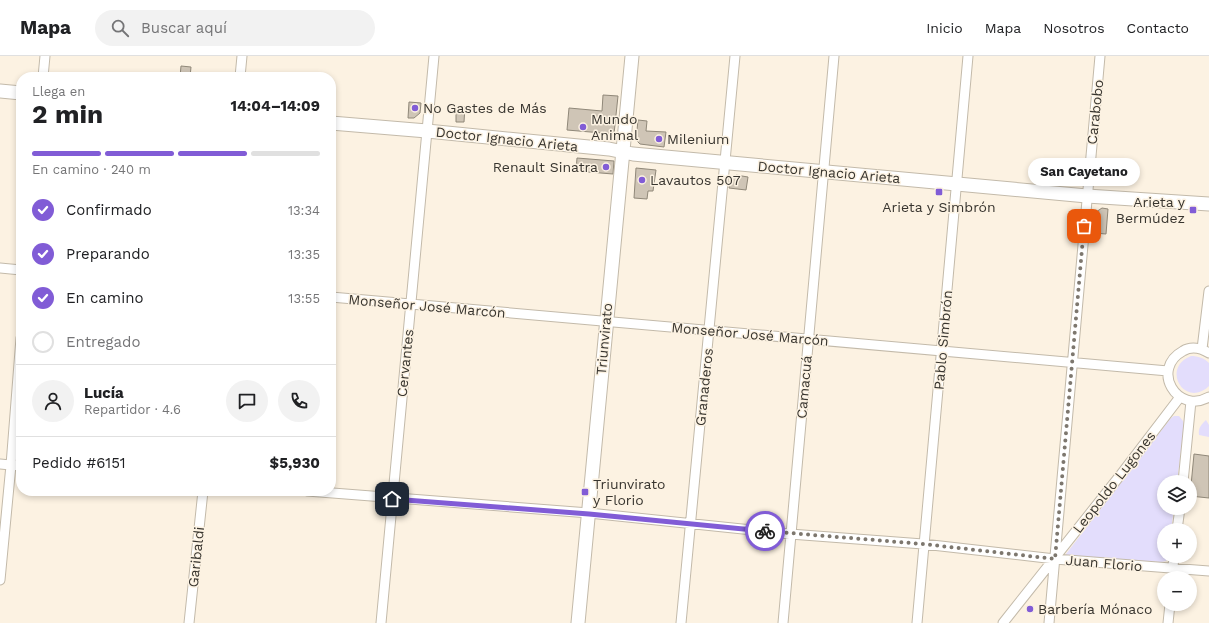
<!DOCTYPE html>
<html lang="es">
<head>
<meta charset="utf-8">
<style>
	:root { --surface:#fff; --page:#f2f2f2; --text:#202124; --muted:#757577; --line:#e0e0e0; --accent:#815cd6 }
	body { margin:0; font-family:"Work Sans",sans-serif; background:var(--page); color:var(--text); height:100vh; display:flex; flex-direction:column; font-size:15px; white-space:nowrap }
	* { box-sizing:border-box; margin:0 }
	p { font-size:13px; color:var(--muted) }
	.icon { flex:none; width:22px; height:22px; fill:none; stroke:currentColor; stroke-width:2; stroke-linecap:round; stroke-linejoin:round }
	.map { position:relative; flex:1; overflow:hidden }
	.details { position:absolute; left:16px; top:16px; width:320px; height:424px; display:flex; flex-direction:column; background:var(--surface); border-radius:16px; box-shadow:0 2px 6px #0003 }
	.details>* { flex:none }
	.controls { position:absolute; left:1157px; top:419px; display:grid; gap:8px }
	.controls a { display:grid; place-items:center; width:40px; height:40px; border-radius:50%; background:var(--surface); box-shadow:0 2px 6px #0003; font-size:20px }
	.pin { position:absolute; display:grid; place-items:center; width:34px; height:34px; color:#fff; margin:-17px; border-radius:8px; box-shadow:0 2px 6px #0006 }
	.courier { position:absolute; display:grid; place-items:center; width:40px; height:40px; margin:-20px; border:3px solid #815cd6; border-radius:50%; background:#fff; color:#222; box-shadow:0 1px 5px #0007 }
	.bubble { position:absolute; height:28px; border-radius:14px; background:var(--surface); box-shadow:0 2px 6px #0003; font-size:13px; font-weight:700; line-height:28px; text-align:center }
	.headline em { font-style:normal; font-weight:700 }
	.headline div { display:flex; flex-direction:column-reverse }
	.headline { display:flex; align-items:center; justify-content:space-between; height:68px; padding:0 16px }
	h1 { font-size:26px; font-weight:700; line-height:30px }
	.bar { display:grid; grid-template-columns:repeat(4,1fr); gap:6px 4px; align-content:center; height:48px; padding:0 16px }
	.bar i { height:5px; border-radius:3px; background:var(--line) }
	.bar .selected { background:var(--accent) }
	.bar p { grid-column:span 4 }
	.line { display:flex; align-items:center; gap:10px; padding:0 16px; border-top:1px solid var(--line) }
	.line div { flex:1 }
	.round { display:grid; place-items:center; flex:none; width:42px; height:42px; border-radius:21px; background:var(--page) }
	ol { padding:0 16px; list-style:none }
	li { display:flex; align-items:center; gap:12px; height:44px }
	li p { margin-inline-start:auto }
	li .icon { padding:4px; border-radius:50%; background:var(--accent); color:#fff; stroke-width:4 }
	li:last-child { color:var(--muted) }
	li i { width:22px; height:22px; border:2px solid var(--line); border-radius:50% }
	header { display:flex; align-items:center; gap:24px; box-sizing:border-box; height:56px; padding:0 20px; background:var(--surface); border-bottom:1px solid var(--line) }
	header strong { font-size:19px }
	nav { display:flex; gap:22px; margin-inline-start:auto; font-size:14px }
	.search { width:280px; height:36px; background:var(--page); display:flex; align-items:center; gap:10px; box-sizing:border-box; padding:0 14px; border-radius:22px; color:var(--muted); font-size:15px }
	.map>svg:first-child { display:block }
	.green { fill:#e3ddfc }
	.building { fill:#cfc5b6; stroke:#908879 }
	.lines { fill:none; stroke-linecap:round; stroke-linejoin:round }
	.street-casing { stroke:#c3baaa; stroke-width:11 }
	.secondary-casing { stroke:#c3baaa; stroke-width:15 }
	.street { stroke:#fff; stroke-width:9 }
	.secondary { stroke:#fff; stroke-width:13 }
	.done { stroke:#7d776e; stroke-width:4; stroke-dasharray:0 7.2 }
	.route { stroke:#815cd6; stroke-width:5 }
	.poi-dot { fill:#815cd6; stroke:#fcf2e2; stroke-width:1.5 }
	.labels { text-anchor:middle; stroke-width:3; stroke-linejoin:round; paint-order:stroke }
	.poi-label { font-size:14px; fill:#38352f; stroke:#fcf2e2; text-anchor:start }
	.street-label { font-size:14px; fill:#38352f; stroke:#fcf2e2 }
</style>
</head>
<body>
<header>
<strong>Mapa</strong>
<div class="search"><svg class="icon" aria-label="search" viewBox="0 0 24 24"><circle cx="10" cy="10" r="6"/><path d="M15 15l6 6"/></svg>Buscar aquí</div>
<nav><a>Inicio</a><a>Mapa</a><a>Nosotros</a><a>Contacto</a></nav>
</header>
<div class="map">
<svg width="1209" height="567" viewBox="0 0 1209 567">
	<rect width="100%" height="100%" fill="#fcf2e2"/>
	<path class="green" d="M1191 300C1198 300 1204 302 1209 307V330C1185 353 1160 312 1191 300Z
		M1174 360H1179L1183 365 1184 370 1177 426H1164V452H1174L1171 474H1164V500H1168L1166 505 1161 506 1070 503 1065 500 1066 498 1171 362Z
		M1206 364 1209 369V381L1199 379C1198 372 1201 369 1206 364Z"/>
	<path class="building" d="M181 10 191 11 190 21H180Z
		M603 39 618 40 614 78 567 74 569 52 602 55Z
		M409 46 421 47 420 57 414 62H408Z
		M456 51H465L464 66H456Z
		M638 64 647 65 646 75 666 76 664 91 640 88 636 84Z
		M577 102 614 105 613 118 576 115Z
		M636 112 656 114 653 135H648L647 143 634 142Z
		M736 119 748 121 746 134 729 132 730 125Z
		M1102 152 1108 153 1106 178 1094 177 1096 156Z
		M1194 398 1209 400V442L1190 440Z"/>
	<g class="lines">
		<defs>
			<path id="street" d="M43 21 45 0
				M240 21 242 0
				M0 212 21 214
				M331 241 1168 315
				M1202 293 1209 235
				M1209 297C1201 292 1191 290 1183 295 1150 313 1177 359 1209 341
				M0 408 21 410
				M1183 426 1191 345
				M307 435 589 457 790 478 923 488 1055 503 1209 515
				M1177 474 1180 452
				M1172 522 1174 500
				M0 524 11 409 21 282
				M189 567 203 435
				M381 567 434 0
				M681 567 735 0
				M783 567 834 0
				M917 567 968 0
				M1003 567 1122 417 1180 341
				M1049 567 1100 0
				M1168 567 1170 548"/>
			<path id="secondary" d="M0 35 21 37
				M331 67 427 75 609 93 633 98 1087 140 1209 148
				M578 567 632 0"/>
		</defs>
		<use href="#street" class="street-casing"/>
		<use href="#secondary" class="secondary-casing"/>
		<use href="#street" class="street"/>
		<use href="#secondary" class="secondary"/>
	</g>
	<g class="lines">
		<path class="done" d="M765 475 923 488 1055 503 1084 170"/>
		<path class="route" d="M392 443 589 458 765 475"/>
	</g>
	<g class="poi-dot">
		<circle cx="415" cy="52" r="4"/>
		<circle cx="583" cy="71" r="4"/>
		<circle cx="659" cy="83" r="4"/>
		<circle cx="606" cy="111" r="4"/>
		<circle cx="642" cy="124" r="4"/>
		<rect x="935" y="132" width="8" height="8" rx="2"/>
		<rect x="1189" y="150" width="8" height="8" rx="2"/>
		<rect x="581" y="432" width="8" height="8" rx="2"/>
		<circle cx="1030" cy="553" r="4"/>
	</g>
	<g class="labels">
		<g class="poi-label">
			<text x="423" y="57">No Gastes de Más</text>
			<text x="591" y="68">Mundo<tspan x="591" dy="16">Animal</tspan></text>
			<text x="667" y="88">Milenium</text>
			<text x="598" y="116" text-anchor="end">Renault Sinatra</text>
			<text x="650" y="129">Lavautos 507</text>
			<text x="1185" y="151" text-anchor="end">Arieta y<tspan x="1185" dy="16">Bermúdez</tspan></text>
			<text x="939" y="156" text-anchor="middle">Arieta y Simbrón</text>
			<text x="593" y="433">Triunvirato<tspan x="593" dy="16">y Florio</tspan></text>
			<text x="1038" y="558">Barbería Mónaco</text>
		</g>
		<g class="street-label">
			<text transform="translate(1095 56) rotate(-84)" y="5">Carabobo</text>
			<text transform="translate(507 83) rotate(6)" y="5">Doctor Ignacio Arieta</text>
			<text transform="translate(829 116) rotate(5)" y="5">Doctor Ignacio Arieta</text>
			<text transform="translate(427 250) rotate(5)" y="5">Monseñor José Marcón</text>
			<text transform="translate(750 278) rotate(5)" y="5">Monseñor José Marcón</text>
			<text transform="translate(604 283) rotate(-85)" y="5">Triunvirato</text>
			<text transform="translate(943 284) rotate(-85)" y="5">Pablo Simbrón</text>
			<text transform="translate(405 307) rotate(-84)" y="5">Cervantes</text>
			<text transform="translate(704 331) rotate(-84)" y="5">Granaderos</text>
			<text transform="translate(804 331) rotate(-85)" y="5">Camacuá</text>
			<text transform="translate(1114 426) rotate(-52)" y="5">Leopoldo Lugones</text>
			<text transform="translate(196 501) rotate(-84)" y="5">Garibaldi</text>
			<text transform="translate(1104 507) rotate(5)" y="5">Juan Florio</text>
		</g>
	</g>
</svg>
<div class="controls">
<a><svg class="icon" aria-label="layers" viewBox="0 0 24 24"><path d="M12 4l9 5-9 5-9-5zM3 14l9 5 9-5"/></svg></a>
<a>+</a>
<a>−</a>
</div>
<div class="pin" style="left:1084px;top:170px;background:#ea580c"><svg class="icon" aria-label="bag" viewBox="0 0 24 24"><path d="M5 8h14l-1 12H6zM9 8a3 3 0 0 1 6 0"/></svg></div>
<div class="pin" style="left:392px;top:443px;background:#1f2937"><svg class="icon" aria-label="home" viewBox="0 0 24 24"><path d="M3 11l9-7 9 7M6 9v11h12V9"/></svg></div>
<div class="courier" style="left:765px;top:475px"><svg class="icon" aria-label="bike" viewBox="0 0 24 24"><circle cx="6" cy="16" r="4"/><circle cx="18" cy="16" r="4"/><path d="M6 16l4-8h5l3 8M10 8l3 8H6M13 5h3"/></svg></div>
<div class="bubble" style="left:1028px;top:102px;width:112px">San Cayetano</div>
<section class="details">
<div class="headline"><div><h1>2 min</h1><p>Llega en</p></div><em>14:04–14:09</em></div>
<div class="bar"><i class="selected"></i><i class="selected"></i><i class="selected"></i><i></i><p>En camino · 240 m</p></div>
<ol>
<li><svg class="icon" aria-label="check" viewBox="0 0 24 24"><path d="M5 12l5 5 9-10"/></svg>Confirmado<p>13:34</p></li>
<li><svg class="icon" aria-label="check" viewBox="0 0 24 24"><path d="M5 12l5 5 9-10"/></svg>Preparando<p>13:35</p></li>
<li><svg class="icon" aria-label="check" viewBox="0 0 24 24"><path d="M5 12l5 5 9-10"/></svg>En camino<p>13:55</p></li>
<li><i></i>Entregado</li>
</ol>
<div class="line" style="height:72px"><a class="round"><svg class="icon" aria-label="person" viewBox="0 0 24 24"><circle cx="12" cy="8" r="4"/><path d="M4 21q1-7 8-7t8 7"/></svg></a><div><b>Lucía</b><p>Repartidor · 4.6</p></div><a class="round"><svg class="icon" aria-label="chat" viewBox="0 0 24 24"><path d="M4 5h16v11H9l-5 4z"/></svg></a><a class="round"><svg class="icon" aria-label="phone" viewBox="0 0 24 24"><path d="M5 4h4l2 5-3 2q2 4 5 5l2-3 5 2v4C11 20 4 13 5 4z"/></svg></a></div>
<div class="line" style="height:52px"><div>Pedido #6151</div><b>$5,930</b></div>
</section>
</div>
</body>
</html>
